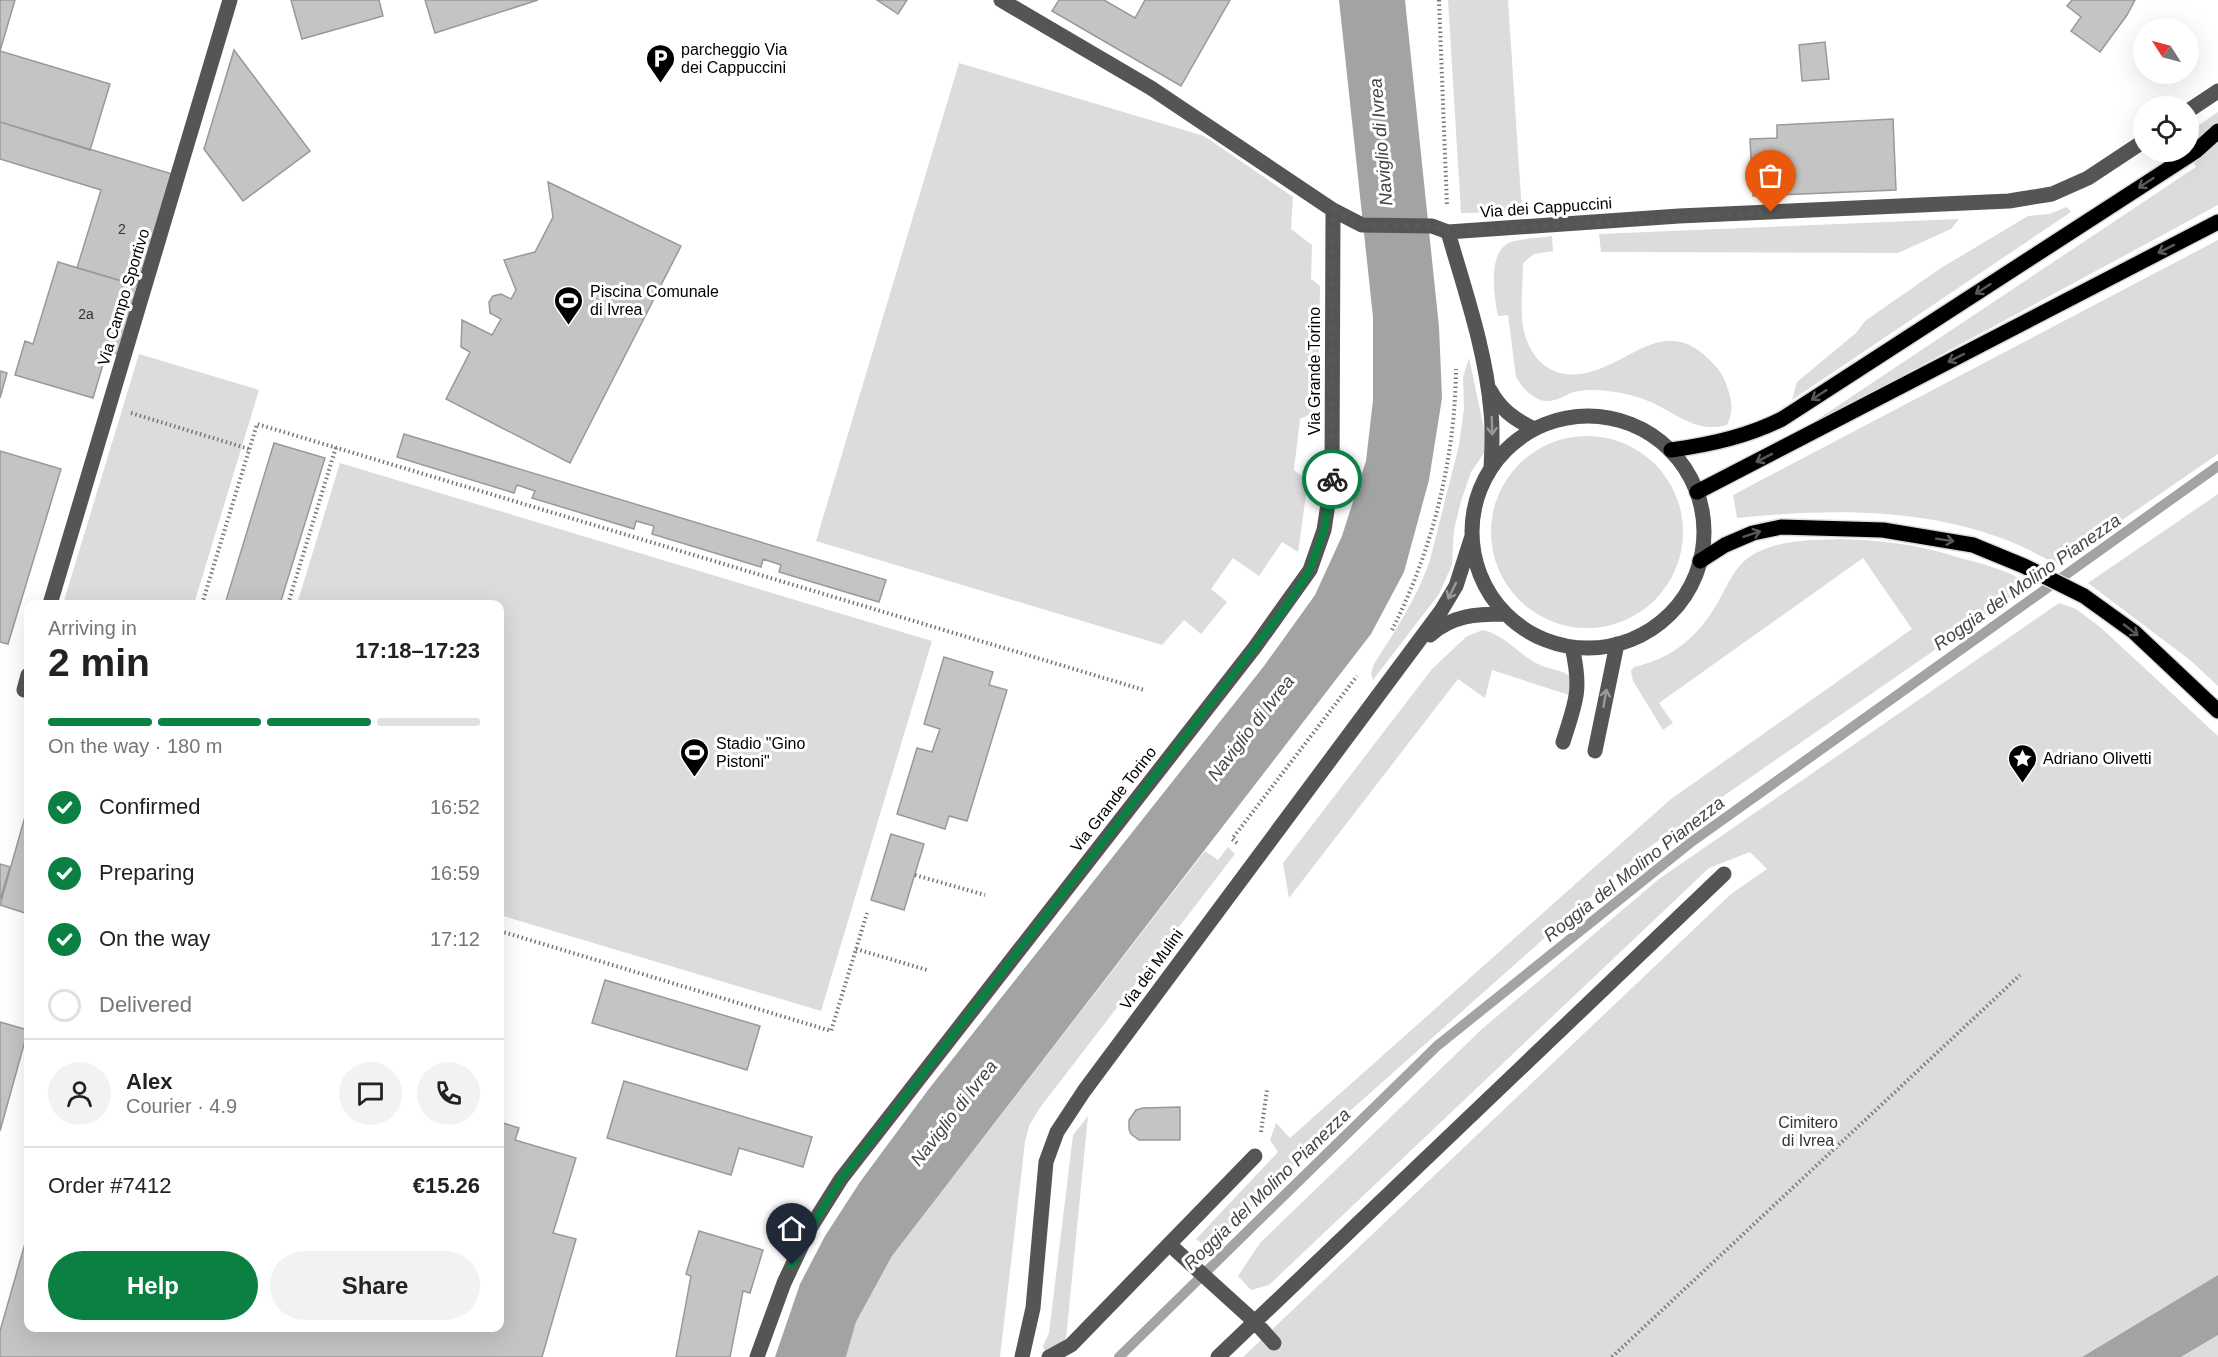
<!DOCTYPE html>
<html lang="en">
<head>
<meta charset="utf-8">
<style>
	:root { --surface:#fff; --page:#f2f2f2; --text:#222; --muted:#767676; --line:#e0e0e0; --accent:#0b8043 }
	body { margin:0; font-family:Arial,sans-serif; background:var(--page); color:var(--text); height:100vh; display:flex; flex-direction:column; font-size:22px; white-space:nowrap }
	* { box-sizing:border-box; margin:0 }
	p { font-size:20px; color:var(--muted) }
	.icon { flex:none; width:33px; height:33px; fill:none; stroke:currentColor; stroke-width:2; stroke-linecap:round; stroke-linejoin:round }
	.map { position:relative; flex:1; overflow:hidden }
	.side { position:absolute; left:24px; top:600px; width:480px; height:732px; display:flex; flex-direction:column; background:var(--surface); border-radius:12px; box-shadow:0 6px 24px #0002 }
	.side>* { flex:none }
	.needle { width:39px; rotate:306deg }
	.fabs { position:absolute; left:2133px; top:18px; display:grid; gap:12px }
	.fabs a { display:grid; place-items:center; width:66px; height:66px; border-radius:50%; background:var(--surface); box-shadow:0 6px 24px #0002; font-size:30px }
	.pin { position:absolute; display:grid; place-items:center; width:51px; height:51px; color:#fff; margin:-62px -26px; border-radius:50% 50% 50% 0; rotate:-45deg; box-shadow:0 0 6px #0007 }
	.pin .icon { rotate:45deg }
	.courier { position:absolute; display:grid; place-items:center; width:60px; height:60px; margin:-30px; border:4px solid #0b8043; border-radius:50%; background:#fff; color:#222; box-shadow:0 2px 8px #0007 }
	.head em { font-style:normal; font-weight:700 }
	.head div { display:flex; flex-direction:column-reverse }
	.head { display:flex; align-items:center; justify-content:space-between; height:102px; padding:0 24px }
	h1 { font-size:39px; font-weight:700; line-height:45px }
	.bar { display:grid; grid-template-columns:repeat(4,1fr); gap:9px 6px; align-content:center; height:72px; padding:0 24px }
	.bar i { height:8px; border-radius:4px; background:var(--line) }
	.bar .current { background:var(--accent) }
	.bar p { grid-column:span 4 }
	.line { display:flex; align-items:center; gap:15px; padding:0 24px; border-top:2px solid var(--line) }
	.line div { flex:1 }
	.round { display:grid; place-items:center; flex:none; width:63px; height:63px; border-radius:32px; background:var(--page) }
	ol { padding:0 24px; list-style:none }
	li { display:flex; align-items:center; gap:18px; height:66px }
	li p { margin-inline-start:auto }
	li .icon { padding:6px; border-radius:50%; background:var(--accent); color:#fff; stroke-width:4 }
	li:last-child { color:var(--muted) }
	li i { width:33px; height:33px; border:3px solid var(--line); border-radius:50% }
	.button { display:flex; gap:12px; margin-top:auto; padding:12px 24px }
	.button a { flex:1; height:69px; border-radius:36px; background:var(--accent); color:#fff; font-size:24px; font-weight:700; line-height:69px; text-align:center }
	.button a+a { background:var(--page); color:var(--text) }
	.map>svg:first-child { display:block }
	.green { fill:#dcdcdc }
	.water { fill:#a3a3a3 }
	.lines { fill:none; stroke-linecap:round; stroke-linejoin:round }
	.stream { stroke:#a3a3a3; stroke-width:10 }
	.building { fill:#c4c4c4; stroke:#999; stroke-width:1.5 }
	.major-casing { stroke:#dbdbdb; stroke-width:18 }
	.path { stroke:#777; stroke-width:4; stroke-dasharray:1.5 3; stroke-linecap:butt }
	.minor { stroke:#555; stroke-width:15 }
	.major { stroke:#000; stroke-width:15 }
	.oneway { stroke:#595959 }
	.oneway2 { stroke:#999 }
	.done { stroke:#595959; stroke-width:6; stroke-dasharray:0 10.8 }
	.route { stroke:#0b8043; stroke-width:8 }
	.labels { text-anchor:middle; stroke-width:6; stroke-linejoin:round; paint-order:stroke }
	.number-label { font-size:14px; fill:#313131 }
	.poi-label { font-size:16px; fill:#000; stroke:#fff; text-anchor:start }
	.street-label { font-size:16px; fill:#000; stroke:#fff }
	.park-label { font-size:16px; fill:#333; stroke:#fff }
	.water-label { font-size:18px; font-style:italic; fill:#444; stroke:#fff }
</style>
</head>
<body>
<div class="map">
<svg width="2218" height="1357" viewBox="0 0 2218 1357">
	<rect width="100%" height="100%" fill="#fff"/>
	<path class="green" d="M1448 0H1508L1522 212 1461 213Z
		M959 63 1204 136 1293 197 1291 229 1312 245 1311 279 1320 286 1318 411 1300 419 1294 470 1308 481 1298 552 1282 542 1259 576 1233 558 1211 589 1227 602 1201 634 1184 620 1162 645 816 541Z
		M2218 112V205L1800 431 2196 167 2187 152H2188L2189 132Z
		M2067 207 2071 212 1792 400 1797 382 1856 333 1865 321 1941 268 2028 216 2049 214Z
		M1959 219 1951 229 1898 253 1601 252 1599 234Z
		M1552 236 1553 251 1534 254 1523 263C1523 283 1520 307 1523 327 1530 363 1556 383 1593 371 1631 360 1663 321 1702 353 1712 362 1720 369 1725 381 1731 397 1735 409 1727 425 1698 433 1679 416 1655 404 1643 398 1628 394 1615 392 1602 390 1587 389 1574 392 1565 395 1557 401 1548 401 1535 402 1522 388 1516 377L1508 315 1498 316C1494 295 1486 248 1514 241 1526 238 1540 238 1552 236Z
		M2218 240V454L2057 565C1961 507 1846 507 1737 518L1733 495Z
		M139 354 259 390 194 604H63Z
		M1469 358 1485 433 1484 453 1471 472 1461 501 1454 530 1452 565 1439 594 1373 680 1371 673 1374 664C1395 631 1417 598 1430 560L1459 445 1464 409 1463 377Z
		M1491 532a96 96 0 1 1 192 0a96 96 0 1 1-192 0Z
		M340 463 932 641 821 1011 500 915V604H297Z
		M2218 494V686L2190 660 2088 583Z
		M1843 539C1885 541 1916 544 1957 557 1984 565 2005 568 2029 585L1638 855 1333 1126 1209 1249 1196 1239 1278 1152 1270 1140 1276 1123 1290 1138 1671 799 1912 629 1863 558 1659 703 1673 723 1663 730 1633 681 1631 671 1634 667C1673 658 1698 637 1718 602 1727 586 1734 568 1749 557 1776 539 1812 540 1843 539Z
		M2059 603 2076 609 2100 627 2218 736V1275L2082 1357H1243L1731 894 1767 869 1750 852 1709 868 1269 1285 1251 1290 1238 1276 1260 1243 1482 1029 1659 879Z
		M1483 630C1505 635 1518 654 1538 664 1550 670 1562 669 1572 678L1569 695 1492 670 1485 698 1458 679 1289 898 1283 863 1432 669 1467 636Z
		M1228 847 1235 854 1039 1109 1029 1126 1025 1142 1000 1357H846L856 1322 892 1256 1205 851 1218 860Z
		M1088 1116 1066 1339 1045 1353 1043 1346 1049 1333 1073 1135Z
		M2218 1335V1357H2181Z"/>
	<path class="water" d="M1339 0H1405L1439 327 1442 398 1429 480 1404 572 1371 634 892 1256 856 1322 846 1357H775L800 1284 825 1236 860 1182 928 1090 1264 666 1315 595 1342 536 1366 461 1373 400V317Z
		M2218 1275V1335L2181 1357H2082Z"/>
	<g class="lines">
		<path class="stream" d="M1119 1357 1437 1046 1690 843 2218 466"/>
	</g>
	<path class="building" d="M0 0H15L0 51 110 84 90 150 0 122Z
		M291 0H379L383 16 302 39Z
		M425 0H538L435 33Z
		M877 0H907L898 14Z
		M1059 0H1104L1135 18 1145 0H1230L1181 86 1052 11Z
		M2072 0H2135L2127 15 2100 52 2071 31 2081 17 2067 6Z
		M1825 42 1829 79 1802 81 1799 45Z
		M234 50 310 151 243 201 204 149Z
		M1893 119 1896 190 1753 196 1750 139 1777 138V125Z
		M0 122 172 174 139 286 77 268 101 190 0 159Z
		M548 182 681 246 570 463 446 399 470 352 461 347 462 320 492 335 501 319 490 313 489 302 493 296 501 294 511 299 516 290 504 260 535 252 553 217Z
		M58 262 139 286 118 354 107 351 93 398 15 375 25 341 33 344Z
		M0 371 7 373 0 398Z
		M404 434 886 580 879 602 779 572 781 565 763 559 761 567 652 534 654 526 636 521 634 529 532 498 535 491 517 485 514 493 397 457Z
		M274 443 325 458 280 604H225Z
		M0 451 61 469 8 644 0 642Z
		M944 657 993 672 989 685 1007 690 967 821 949 816 945 829 897 814 917 748 932 752 940 729 924 724Z
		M28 806V914L0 905Z
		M891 834 924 844 904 910 871 900Z
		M0 864 10 867 0 900Z
		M605 980 760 1026 747 1070 592 1023Z
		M0 1022 28 1030 0 1131Z
		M624 1081 812 1137 803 1167 739 1148 731 1175 607 1138Z
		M1180 1107V1140H1139L1131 1134 1129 1129V1120L1136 1110 1143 1108Z
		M500 1122 519 1128 515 1140 576 1158 553 1233 576 1239 542 1357H0V1331L28 1233V1328H500Z
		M699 1231 763 1250 750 1293 743 1291 730 1357H676L691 1276 686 1274Z"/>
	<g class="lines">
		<defs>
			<path id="major" d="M1671 450C1709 445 1747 437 1782 419L2196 151 2218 131
				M1697 492 2218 222
				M1700 561 1725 545 1753 533 1781 527 1883 530 1973 545 2024 566 2084 596 2134 632 2218 711"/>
		</defs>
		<use href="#major" class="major-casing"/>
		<path class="path" d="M1439 0 1447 206
			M131 413 249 449
			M202 604 257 424 1144 690
			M288 604 336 447
			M1392 630C1433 549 1455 459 1456 369
			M1237 843 1232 839 1357 676
			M915 875 985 895
			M500 931 831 1031 867 913
			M856 949 927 970
			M1261 1132 1267 1090
			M1612 1357 2020 975"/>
		<path class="minor" d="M1001 0 1151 88 1333 210 1362 225 1432 226 1448 232 1679 216 2009 201 2052 194 2088 178 2144 141
			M2188 111 2218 91
			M1448 232C1465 291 1486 351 1491 412 1493 431 1492 449 1491 468
			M1490 390C1501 410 1514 419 1534 429
			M1472 532a116 116 0 1 1 232 0a116 116 0 1 1-232 0Z
			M50 604 230 0
			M1430 635C1453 615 1476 614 1505 614
			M24 690 28 675
			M1563 742C1576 701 1582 690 1572 647
			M1595 751 1617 644
			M1169 1244 1255 1322 1274 1343
			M757 1357 784 1283 809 1230 841 1179 1255 647 1310 570 1324 530 1332 478 1333 210
			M1022 1357 1033 1308 1046 1162 1057 1132 1084 1091 1441 611 1456 586 1472 536
			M1049 1357 1071 1345 1255 1156
			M1218 1357 1724 874"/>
		<use href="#major" class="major"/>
	</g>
	<defs><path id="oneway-shaft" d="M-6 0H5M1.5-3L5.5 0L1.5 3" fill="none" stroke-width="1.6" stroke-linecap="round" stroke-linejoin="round" transform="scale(1.5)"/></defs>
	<g class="oneway">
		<use href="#oneway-shaft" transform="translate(2146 183) rotate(147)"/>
		<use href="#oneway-shaft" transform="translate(2166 249) rotate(153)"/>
		<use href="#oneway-shaft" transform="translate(1983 289) rotate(147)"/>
		<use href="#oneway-shaft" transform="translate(1956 358) rotate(153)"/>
		<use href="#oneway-shaft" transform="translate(1819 395) rotate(147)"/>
		<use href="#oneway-shaft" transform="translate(1764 458) rotate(153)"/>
		<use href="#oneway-shaft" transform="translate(1752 534) rotate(-18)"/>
		<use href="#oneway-shaft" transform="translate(1945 540) rotate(9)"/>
		<use href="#oneway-shaft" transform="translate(2131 630) rotate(38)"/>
	</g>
	<g class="oneway2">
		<use href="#oneway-shaft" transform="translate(1492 426) rotate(88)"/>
		<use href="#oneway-shaft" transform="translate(1452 591) rotate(116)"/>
		<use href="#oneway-shaft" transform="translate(1605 698) rotate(-80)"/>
	</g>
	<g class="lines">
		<path class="done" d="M1332 479 1333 210 1362 225 1432 226 1448 232 1771 212"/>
		<path class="route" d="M792 1265 809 1230 841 1179 1284 609 1310 570 1324 530 1332 479"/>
	</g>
	<defs>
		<symbol id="parking-pin" viewBox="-11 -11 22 30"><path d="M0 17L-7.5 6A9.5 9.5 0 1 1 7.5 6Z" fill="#000" stroke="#fff"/><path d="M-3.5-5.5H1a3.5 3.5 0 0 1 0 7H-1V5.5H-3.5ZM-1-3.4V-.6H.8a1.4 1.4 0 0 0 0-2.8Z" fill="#fff"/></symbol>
		<symbol id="stadium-pin" viewBox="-11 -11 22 30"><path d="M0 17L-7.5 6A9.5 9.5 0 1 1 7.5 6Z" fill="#000" stroke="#fff"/><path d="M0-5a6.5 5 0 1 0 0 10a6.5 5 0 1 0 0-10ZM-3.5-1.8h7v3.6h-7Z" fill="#fff"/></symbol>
		<symbol id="sight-pin" viewBox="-11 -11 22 30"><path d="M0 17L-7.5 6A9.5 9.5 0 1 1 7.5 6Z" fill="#000" stroke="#fff"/><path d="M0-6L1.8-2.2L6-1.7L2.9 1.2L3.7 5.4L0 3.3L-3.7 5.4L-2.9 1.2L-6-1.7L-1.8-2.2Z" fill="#fff"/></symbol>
	</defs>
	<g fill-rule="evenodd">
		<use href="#parking-pin" x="644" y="42" width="33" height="45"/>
		<use href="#stadium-pin" x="552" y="284" width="33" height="45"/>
		<use href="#stadium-pin" x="678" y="736" width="33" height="45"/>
		<use href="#sight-pin" x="2006" y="742" width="33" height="45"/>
	</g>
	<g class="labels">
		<g class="number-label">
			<text x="122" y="234">2</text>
			<text x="86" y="319">2a</text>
		</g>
		<g class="poi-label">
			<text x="681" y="55">parcheggio Via<tspan x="681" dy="18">dei Cappuccini</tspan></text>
			<text x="590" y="297">Piscina Comunale<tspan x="590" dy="18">di Ivrea</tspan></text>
			<text x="716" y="749">Stadio "Gino<tspan x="716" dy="18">Pistoni"</tspan></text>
			<text x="2043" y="764">Adriano Olivetti</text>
		</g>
		<g class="street-label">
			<text transform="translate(1546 207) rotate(-4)" y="6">Via dei Cappuccini</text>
			<text transform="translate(123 297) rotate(-73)" y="6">Via Campo Sportivo</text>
			<text transform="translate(1314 371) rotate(-90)" y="6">Via Grande Torino</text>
			<text transform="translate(1113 799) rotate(-52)" y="6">Via Grande Torino</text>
			<text transform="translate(1151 969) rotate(-54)" y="6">Via dei Mulini</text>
		</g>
		<g class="park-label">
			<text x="1808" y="1128">Cimitero<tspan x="1808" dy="18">di Ivrea</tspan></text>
		</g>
		<g class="water-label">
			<text transform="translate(1381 142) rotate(-95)" y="6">Naviglio di Ivrea</text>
			<text transform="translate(2027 582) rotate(-35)" y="6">Roggia del Molino Pianezza</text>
			<text transform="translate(1251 728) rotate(-52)" y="6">Naviglio di Ivrea</text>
			<text transform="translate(1634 869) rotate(-38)" y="6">Roggia del Molino Pianezza</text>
			<text transform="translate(954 1113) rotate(-52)" y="6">Naviglio di Ivrea</text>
			<text transform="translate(1267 1189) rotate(-44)" y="6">Roggia del Molino Pianezza</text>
		</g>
	</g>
</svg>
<div class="fabs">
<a><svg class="needle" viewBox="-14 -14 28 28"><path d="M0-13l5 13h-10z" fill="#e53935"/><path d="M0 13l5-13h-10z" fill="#767676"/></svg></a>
<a><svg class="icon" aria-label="locate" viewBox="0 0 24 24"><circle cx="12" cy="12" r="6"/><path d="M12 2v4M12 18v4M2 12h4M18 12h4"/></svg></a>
</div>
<div class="pin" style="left:1771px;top:212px;background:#ea580c"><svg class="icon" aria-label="bag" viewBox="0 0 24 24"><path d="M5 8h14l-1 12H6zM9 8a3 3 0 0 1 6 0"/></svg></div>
<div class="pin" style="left:792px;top:1265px;background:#1f2937"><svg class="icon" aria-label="home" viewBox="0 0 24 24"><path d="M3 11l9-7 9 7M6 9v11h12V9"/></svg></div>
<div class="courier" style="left:1332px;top:479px"><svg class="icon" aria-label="bike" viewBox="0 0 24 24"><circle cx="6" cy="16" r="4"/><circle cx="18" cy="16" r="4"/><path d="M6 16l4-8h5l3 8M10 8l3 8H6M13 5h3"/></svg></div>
<section class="side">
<div class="head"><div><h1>2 min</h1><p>Arriving in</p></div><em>17:18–17:23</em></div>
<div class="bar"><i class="current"></i><i class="current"></i><i class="current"></i><i></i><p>On the way · 180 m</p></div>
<ol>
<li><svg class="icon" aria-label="check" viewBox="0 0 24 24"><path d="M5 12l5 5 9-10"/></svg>Confirmed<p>16:52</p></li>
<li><svg class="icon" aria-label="check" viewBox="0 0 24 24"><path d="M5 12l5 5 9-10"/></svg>Preparing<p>16:59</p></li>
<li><svg class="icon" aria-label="check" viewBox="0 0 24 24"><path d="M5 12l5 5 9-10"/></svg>On the way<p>17:12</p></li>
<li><i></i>Delivered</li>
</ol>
<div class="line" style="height:108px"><a class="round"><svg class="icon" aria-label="person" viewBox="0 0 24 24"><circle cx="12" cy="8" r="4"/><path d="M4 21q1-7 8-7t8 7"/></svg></a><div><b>Alex</b><p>Courier · 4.9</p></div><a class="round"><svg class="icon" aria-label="chat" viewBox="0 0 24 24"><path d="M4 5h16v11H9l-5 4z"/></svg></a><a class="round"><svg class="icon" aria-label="phone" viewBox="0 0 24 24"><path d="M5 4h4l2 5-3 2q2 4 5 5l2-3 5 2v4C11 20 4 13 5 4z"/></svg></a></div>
<div class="line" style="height:78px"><div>Order #7412</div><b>€15.26</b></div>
<div class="button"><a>Help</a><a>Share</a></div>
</section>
</div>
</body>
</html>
